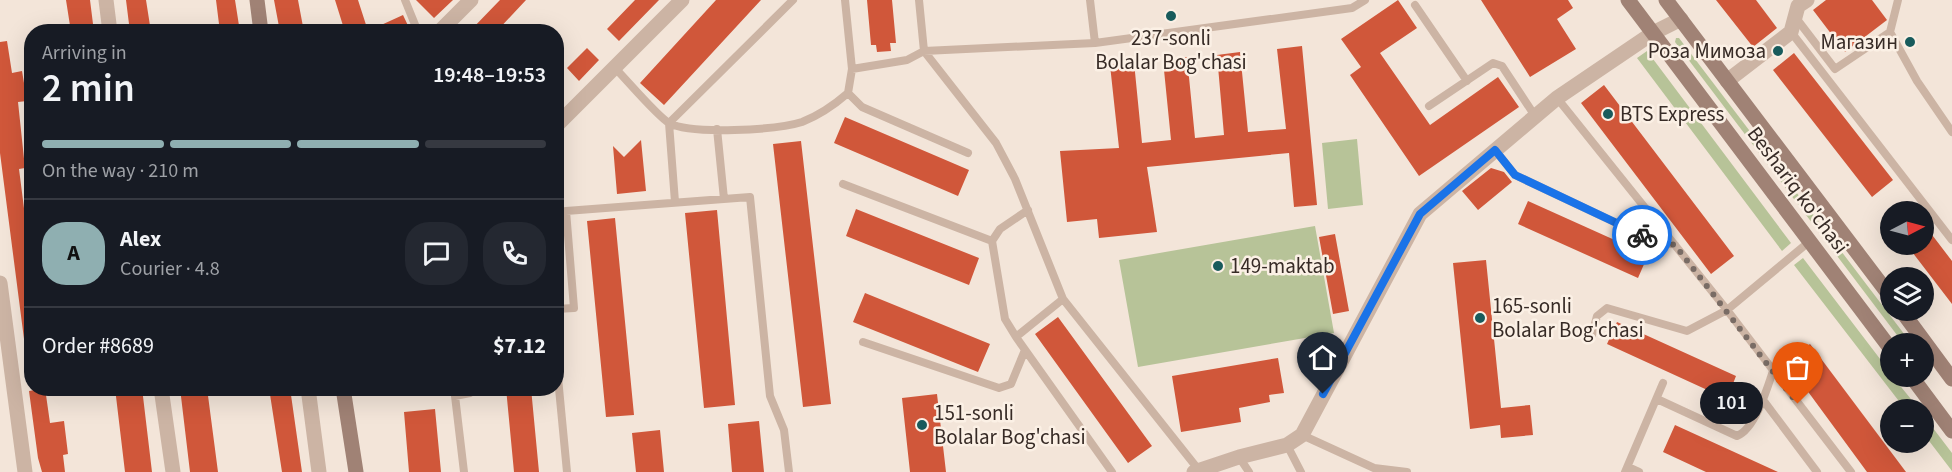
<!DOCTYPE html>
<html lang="en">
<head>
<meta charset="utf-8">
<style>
	:root { --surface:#171b24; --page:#242831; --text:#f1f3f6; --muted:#9ea1a6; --line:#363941; --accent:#8fafb1 }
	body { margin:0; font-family:"Source Sans 3",sans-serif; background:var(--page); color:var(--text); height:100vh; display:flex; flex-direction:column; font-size:22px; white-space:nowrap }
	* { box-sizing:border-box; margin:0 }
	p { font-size:20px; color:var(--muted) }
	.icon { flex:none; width:33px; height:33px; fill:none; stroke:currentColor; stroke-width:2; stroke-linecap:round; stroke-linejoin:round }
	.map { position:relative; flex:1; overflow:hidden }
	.drawer { position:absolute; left:24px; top:24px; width:540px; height:372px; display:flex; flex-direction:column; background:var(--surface); border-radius:24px; box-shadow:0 6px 24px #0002 }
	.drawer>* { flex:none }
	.needle { width:39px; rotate:84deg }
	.buttons { position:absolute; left:1880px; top:201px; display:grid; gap:12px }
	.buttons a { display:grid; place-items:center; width:54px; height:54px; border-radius:50%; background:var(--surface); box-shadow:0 6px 24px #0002; font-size:30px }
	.pin { position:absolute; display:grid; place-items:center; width:51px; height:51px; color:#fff; margin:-62px -26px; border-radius:50% 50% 50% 0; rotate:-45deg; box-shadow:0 0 6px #0007 }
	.pin .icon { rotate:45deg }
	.courier { position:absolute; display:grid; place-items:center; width:60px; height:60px; margin:-30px; border:4px solid #1a73e8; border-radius:50%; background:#fff; color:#222; box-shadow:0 2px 8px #0007 }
	.bubble { position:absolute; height:42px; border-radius:21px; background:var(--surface); box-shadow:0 6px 24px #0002; font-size:20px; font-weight:600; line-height:42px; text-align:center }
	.summary em { font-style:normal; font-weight:600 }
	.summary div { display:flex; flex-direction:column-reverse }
	.summary { display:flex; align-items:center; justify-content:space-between; height:102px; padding:0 18px }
	h1 { font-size:39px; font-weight:600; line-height:45px }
	.bar { display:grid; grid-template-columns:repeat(4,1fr); gap:9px 6px; align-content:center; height:72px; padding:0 18px }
	.bar i { height:8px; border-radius:4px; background:var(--line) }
	.bar .selected { background:var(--accent) }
	.bar p { grid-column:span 4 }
	.line { display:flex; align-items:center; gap:15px; padding:0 18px; border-top:2px solid var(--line) }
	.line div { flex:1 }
	.round { display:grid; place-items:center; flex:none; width:63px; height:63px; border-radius:24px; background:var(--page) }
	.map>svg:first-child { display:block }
	.green { fill:#b7c398 }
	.building { fill:#d0573a }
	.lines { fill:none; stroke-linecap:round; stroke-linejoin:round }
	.lane { stroke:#ccb4a4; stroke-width:8 }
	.street { stroke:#ccb4a4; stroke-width:15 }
	.secondary { stroke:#a08275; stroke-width:15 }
	.done { stroke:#796c65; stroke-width:6; stroke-dasharray:0 10.8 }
	.route { stroke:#1a73e8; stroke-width:8 }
	.poi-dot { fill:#185b5c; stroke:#fbf0e5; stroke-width:2 }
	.labels { text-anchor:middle; stroke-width:5; stroke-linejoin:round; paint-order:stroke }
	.poi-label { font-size:21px; fill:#372b26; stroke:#fbf0e5; text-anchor:start }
	.street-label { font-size:21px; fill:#372b26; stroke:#fbf0e5 }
</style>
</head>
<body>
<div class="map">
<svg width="1952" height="472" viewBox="0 0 1952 472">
	<rect width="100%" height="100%" fill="#f3e5d9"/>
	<path class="green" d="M1676 38H1679L1911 343H1903L1675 42Z
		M1647 51 1791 243 1782 251 1637 58Z
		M1357 139 1363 205 1328 209 1322 143Z
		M1315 226 1334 333 1138 367 1119 260Z
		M1803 258 1890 372V376L1893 377 1919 409H1905L1794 265Z
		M1923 415 1952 453V471L1923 433Z"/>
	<path class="building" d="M66 0H90L94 32H71Z
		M126 0H146L151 32H130Z
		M216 0H235L240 32H220Z
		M274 0H298L304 32H280Z
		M335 0H358L368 31 403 15 411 32H345Z
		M416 0H453L434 18Z
		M500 0H526L496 32H469Z
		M635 0H659L619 41 607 29Z
		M716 0H761L664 105 640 83Z
		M867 0H892L896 43H890L891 51 877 52 876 45H871Z
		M1398 0 1417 28 1380 53 1430 125 1498 77 1519 107 1419 176 1350 75 1361 67 1341 39Z
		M1481 0H1568L1573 8 1557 19 1576 49 1530 77Z
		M1716 0H1756L1777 28 1753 47Z
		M1826 0H1872L1887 20 1845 52 1813 10Z
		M7 41 12 73 22 71 27 101 18 102 25 168 19 169 32 271V339H24L0 153V42Z
		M1302 46 1317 205 1294 207 1289 153 1147 167 1157 232 1099 238 1097 219 1067 222 1060 151 1119 148 1110 65 1134 62 1142 143 1171 140 1163 60 1187 57 1195 138 1224 135 1217 55 1240 52 1248 132 1286 129 1277 49Z
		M587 48 599 60 579 81 567 68Z
		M1794 53 1893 180 1872 197 1773 70Z
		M1604 85 1734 256 1711 274 1581 103Z
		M845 117 969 170 958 196 834 143Z
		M641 140 646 191 617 194 613 146 624 157Z
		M801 141 831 404 803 407 773 144Z
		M1491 168 1504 172 1512 182 1478 210 1462 191Z
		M1528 201 1648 255 1638 278 1518 224Z
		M856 209 979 258 969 285 846 236Z
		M717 210 735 405 704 408 685 213Z
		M615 218 634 415 606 417 587 221Z
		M1923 223 1952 261V304L1906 244H1923Z
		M1335 234 1349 311 1333 314 1319 237Z
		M1486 260 1501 408 1530 405 1533 435 1501 438 1500 425 1470 429 1453 263Z
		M865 293 990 344 978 372 853 322Z
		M1058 317 1152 446 1128 463 1035 334Z
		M1617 322 1736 376 1727 399 1607 344Z
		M1810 344 1906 472H1867L1787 363Z
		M1278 358 1284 393 1269 395 1270 402 1239 408 1241 422 1181 432 1172 376Z
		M45 388 50 423 64 421 68 454 63 455 65 472H42L38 458 29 391Z
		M115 388H142L152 472H125Z
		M180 388H207L218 472H190Z
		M269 388H290L302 472H282Z
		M506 388H531L539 472H514Z
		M937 394 946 472H910L902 398Z
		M435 409 441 472H409L404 412Z
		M759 421 764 472H732L728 424Z
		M1675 425 1778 472H1706L1663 452Z
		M660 430 664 472H636L632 433Z"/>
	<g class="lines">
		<path class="lane" d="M405 0 418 32
			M845 0 852 69 907 60 924 51 996 143 1015 179 1063 299 1198 469
			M919 0 924 51 1095 43 1352 8 1365 0
			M1090 0 1095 43
			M1415 5 1467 81
			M1796 18 1835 69 1890 32 1898 0
			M1791 32 1952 240
			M1890 32 1917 81 1952 132
			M614 67C626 79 657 116 669 123 691 135 777 130 802 122 820 115 833 106 848 93
			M852 69 848 93 862 107 968 153
			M1557 98 1727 310 1851 472
			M1429 106 1493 63 1502 66 1535 116
			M717 129 724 199
			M1495 150 1515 175 1648 238 1675 245
			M843 184 992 241
			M675 202 669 123 793 0
			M1063 299 1016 337 1112 472
			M556 309 574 308 566 211 750 197 770 396 784 430 789 472
			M1592 335 1597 316 1607 308 1687 331 1727 310 1810 241
			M1016 337 1005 319 992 241 1000 229 1028 210
			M863 342 999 388 1011 384 1025 350
			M556 357 567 472
			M1657 399 1737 436C1755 429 1767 389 1773 371
			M1763 400 1817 472
			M1302 435 1374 468 1407 472
			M1287 445 1301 472
			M1239 457 1249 472
			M1628 467 1639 472
			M464 472 455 396 470 393 474 388
			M1625 472 1663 383"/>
		<path class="street" d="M106 0 110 32
			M439 32 471 0
			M1727 81 1791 32 1798 6 1807 0
			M556 126 682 0
			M0 283 25 472
			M161 388 173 472
			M308 388 319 472
			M1194 472 1239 457 1287 445 1302 435 1420 214 1557 98 1653 33 1681 19"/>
		<path class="secondary" d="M257 0 261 32
			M1628 0 1890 348
			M1666 0 1890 296
			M1901 310 1952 379
			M1911 376 1952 431
			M343 388 356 472"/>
	</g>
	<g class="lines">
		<path class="done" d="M1642 235 1675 245 1798 404"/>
		<path class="route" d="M1323 394 1420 214 1495 150 1515 175 1642 235"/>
	</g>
	<g class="poi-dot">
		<circle cx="1171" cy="16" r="6"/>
		<circle cx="1910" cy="42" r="6"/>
		<circle cx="1778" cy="51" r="6"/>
		<circle cx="1608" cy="114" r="6"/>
		<circle cx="1218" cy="266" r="6"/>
		<circle cx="1480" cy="318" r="6"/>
		<circle cx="922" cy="425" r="6"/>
	</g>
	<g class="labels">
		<g class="poi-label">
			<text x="1171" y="45" text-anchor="middle">237-sonli<tspan x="1171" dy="24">Bolalar Bog'chasi</tspan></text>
			<text x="1898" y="49" text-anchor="end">Магазин</text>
			<text x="1766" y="58" text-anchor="end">Роза Мимоза</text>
			<text x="1620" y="121">BTS Express</text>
			<text x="1230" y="273">149-maktab</text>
			<text x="1492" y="313">165-sonli<tspan x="1492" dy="24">Bolalar Bog'chasi</tspan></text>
			<text x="934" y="420">151-sonli<tspan x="934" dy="24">Bolalar Bog'chasi</tspan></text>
		</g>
		<g class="street-label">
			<text transform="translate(1798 190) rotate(53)" y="7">Beshariq ko'chasi</text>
		</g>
	</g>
</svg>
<div class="buttons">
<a><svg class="needle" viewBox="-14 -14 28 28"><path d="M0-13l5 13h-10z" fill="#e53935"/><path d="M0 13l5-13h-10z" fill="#9ea1a6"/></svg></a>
<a><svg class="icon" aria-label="layers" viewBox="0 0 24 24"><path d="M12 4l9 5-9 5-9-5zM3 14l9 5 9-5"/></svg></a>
<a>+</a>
<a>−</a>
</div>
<div class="pin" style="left:1798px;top:404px;background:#ea580c"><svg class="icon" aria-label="bag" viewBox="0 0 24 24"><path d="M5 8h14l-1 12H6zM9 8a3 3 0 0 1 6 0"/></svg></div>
<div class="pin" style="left:1323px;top:394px;background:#1f2937"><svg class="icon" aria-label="home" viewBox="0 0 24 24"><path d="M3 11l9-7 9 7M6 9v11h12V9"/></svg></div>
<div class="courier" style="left:1642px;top:235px"><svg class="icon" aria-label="bike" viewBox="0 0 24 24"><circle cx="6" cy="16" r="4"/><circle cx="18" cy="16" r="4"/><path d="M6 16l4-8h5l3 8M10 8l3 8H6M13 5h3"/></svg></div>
<div class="bubble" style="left:1700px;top:382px;width:63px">101</div>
<section class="drawer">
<div class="summary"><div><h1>2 min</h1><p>Arriving in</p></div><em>19:48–19:53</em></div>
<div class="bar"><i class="selected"></i><i class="selected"></i><i class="selected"></i><i></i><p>On the way · 210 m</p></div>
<div class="line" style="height:108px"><b class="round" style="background:var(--accent);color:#111">A</b><div><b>Alex</b><p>Courier · 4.8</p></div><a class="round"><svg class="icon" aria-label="chat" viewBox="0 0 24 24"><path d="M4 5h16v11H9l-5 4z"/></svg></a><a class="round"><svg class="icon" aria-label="phone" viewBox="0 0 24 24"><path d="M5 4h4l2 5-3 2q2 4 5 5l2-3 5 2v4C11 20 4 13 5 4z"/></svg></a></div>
<div class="line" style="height:78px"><div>Order #8689</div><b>$7.12</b></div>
</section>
</div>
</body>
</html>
